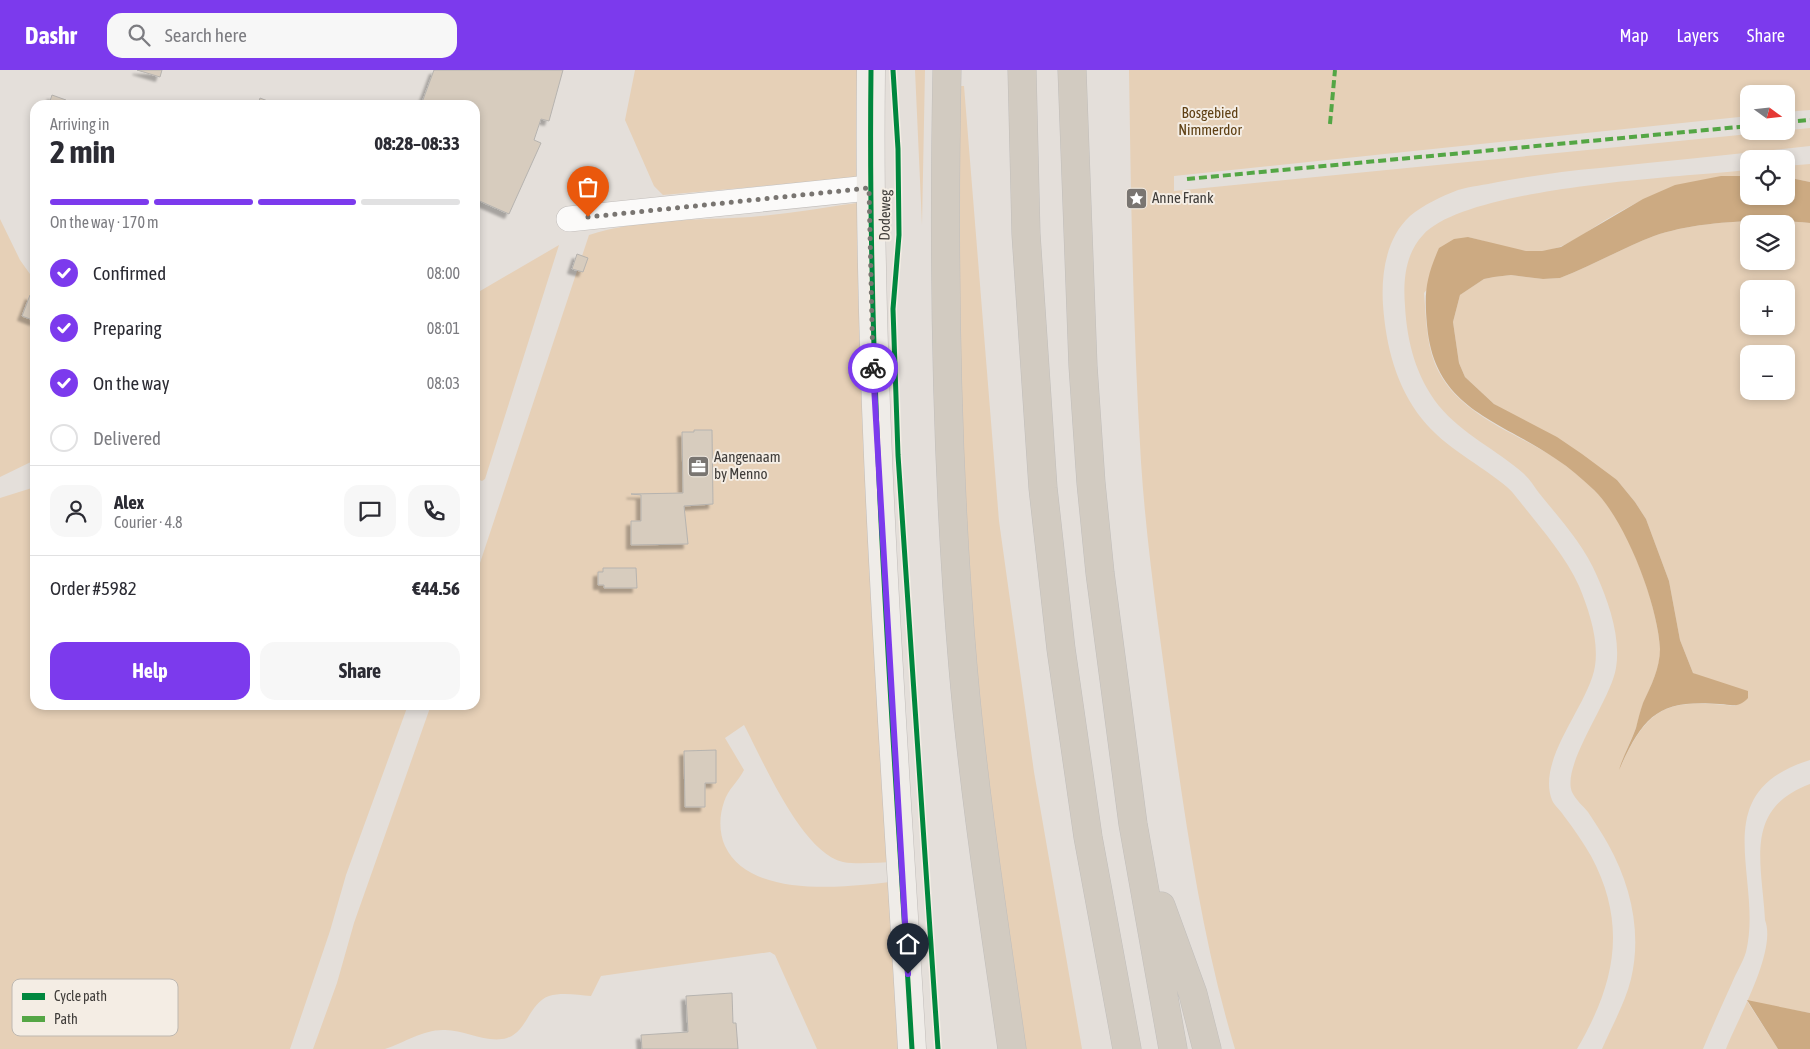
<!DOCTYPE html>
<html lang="en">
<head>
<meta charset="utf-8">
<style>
	:root { --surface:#fff; --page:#f7f7f7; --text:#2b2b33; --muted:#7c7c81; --line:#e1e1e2; --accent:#7c3aed }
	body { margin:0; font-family:"Asap Condensed",sans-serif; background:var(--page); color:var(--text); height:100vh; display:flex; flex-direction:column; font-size:19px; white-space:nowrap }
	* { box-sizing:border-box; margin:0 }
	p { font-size:16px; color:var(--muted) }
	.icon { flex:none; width:28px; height:28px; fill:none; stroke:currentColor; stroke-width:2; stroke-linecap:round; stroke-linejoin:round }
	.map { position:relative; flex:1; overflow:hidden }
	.details { position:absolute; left:30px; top:30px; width:450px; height:610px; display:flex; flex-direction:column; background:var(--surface); border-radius:15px; box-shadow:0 2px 8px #0003 }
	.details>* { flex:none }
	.needle { width:32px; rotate:105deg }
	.buttons { position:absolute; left:1740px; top:15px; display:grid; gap:10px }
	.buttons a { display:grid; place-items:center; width:55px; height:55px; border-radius:10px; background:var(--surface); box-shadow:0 2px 8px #0003; font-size:25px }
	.pin { position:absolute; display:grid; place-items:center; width:42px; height:42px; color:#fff; margin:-51px -21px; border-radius:50% 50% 50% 0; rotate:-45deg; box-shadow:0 0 5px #0007 }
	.pin .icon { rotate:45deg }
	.courier { position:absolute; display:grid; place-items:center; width:50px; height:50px; margin:-25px; border:4px solid #7c3aed; border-radius:50%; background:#fff; color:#222; box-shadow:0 1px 6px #0007 }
	.head em { font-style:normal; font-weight:700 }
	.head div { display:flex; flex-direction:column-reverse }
	.head { display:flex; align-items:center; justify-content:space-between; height:85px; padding:0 20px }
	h1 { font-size:32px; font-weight:700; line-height:38px }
	.bar { display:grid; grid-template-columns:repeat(4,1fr); gap:8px 5px; align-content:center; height:60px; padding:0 20px }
	.bar i { height:6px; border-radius:4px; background:var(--line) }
	.bar .on { background:var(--accent) }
	.bar p { grid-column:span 4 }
	.line { display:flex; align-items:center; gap:12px; padding:0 20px; border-top:1px solid var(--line) }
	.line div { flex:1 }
	.round { display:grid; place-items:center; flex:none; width:52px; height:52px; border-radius:15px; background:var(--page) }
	ol { padding:0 20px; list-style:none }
	li { display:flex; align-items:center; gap:15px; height:55px }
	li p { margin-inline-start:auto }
	li .icon { padding:5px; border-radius:50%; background:var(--accent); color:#fff; stroke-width:4 }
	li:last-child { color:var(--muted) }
	li i { width:28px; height:28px; border:2px solid var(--line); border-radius:50% }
	.action { display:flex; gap:10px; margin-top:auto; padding:10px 20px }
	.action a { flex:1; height:58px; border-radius:15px; background:var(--accent); color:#fff; font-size:20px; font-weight:700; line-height:58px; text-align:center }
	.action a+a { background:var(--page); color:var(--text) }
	header { display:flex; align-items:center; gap:30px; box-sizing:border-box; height:70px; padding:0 25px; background:var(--accent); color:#fff }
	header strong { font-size:24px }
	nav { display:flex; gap:28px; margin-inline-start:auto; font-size:18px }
	.search { width:350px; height:45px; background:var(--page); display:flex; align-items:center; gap:12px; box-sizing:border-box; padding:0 18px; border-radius:15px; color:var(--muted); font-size:19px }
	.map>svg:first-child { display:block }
	.green { fill:#e6d0b7; fill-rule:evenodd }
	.water { fill:#ccaa82 }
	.building { fill:#d7ccbe; stroke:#b6b3af; filter:url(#shadow) }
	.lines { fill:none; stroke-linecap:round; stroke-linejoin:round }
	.street-casing { stroke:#c1bdba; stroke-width:26 }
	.secondary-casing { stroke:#c1bdba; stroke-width:29 }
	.highway-casing { stroke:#c1bebb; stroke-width:29 }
	.street { stroke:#fbfaf9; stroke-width:25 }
	.secondary { stroke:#efece8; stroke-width:28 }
	.highway { stroke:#d2cbc1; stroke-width:28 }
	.quiet { stroke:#54a645; stroke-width:4; stroke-dasharray:8 4; stroke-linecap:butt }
	.cycleway-casing { stroke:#f4ede4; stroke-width:8 }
	.cycleway { stroke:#00873e; stroke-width:5 }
	.done { stroke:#797571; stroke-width:5; stroke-dasharray:0 9 }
	.route { stroke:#7c3aed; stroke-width:6 }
	.labels { text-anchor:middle; stroke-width:4; stroke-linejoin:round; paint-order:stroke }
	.park-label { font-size:15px; fill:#5f4014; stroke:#f4ede4 }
	.poi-label { font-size:15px; fill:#3f3c39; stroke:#f4ede4; text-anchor:start }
	.street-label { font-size:15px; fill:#3f3c39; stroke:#f4ede4 }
	.key { fill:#f4ede4; stroke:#beb8b1; stroke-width:1 }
	.key-label { font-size:14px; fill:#3f3c39 }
</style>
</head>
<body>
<header>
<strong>Dashr</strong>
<div class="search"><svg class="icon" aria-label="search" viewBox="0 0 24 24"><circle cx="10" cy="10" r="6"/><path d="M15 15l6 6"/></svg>Search here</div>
<nav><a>Map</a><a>Layers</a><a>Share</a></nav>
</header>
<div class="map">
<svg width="1810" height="979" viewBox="0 0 1810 979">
	<defs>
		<filter id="shadow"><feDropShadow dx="-4.5" dy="4.5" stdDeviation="1" flood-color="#0004"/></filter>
	</defs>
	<rect width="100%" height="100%" fill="#e4dfda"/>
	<path class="green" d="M635 0H859L863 107 663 125 654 116 625 50Z
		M915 0H925L922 155Z
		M1129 0H1810V40L1786 42V24H1749V46L1174 106V121L1810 58V76C1740 84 1670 91 1600 98 1565 101 1532 106 1498 112 1485 115 1471 116 1458 120 1442 126 1423 135 1410 146 1386 168 1381 204 1383 235 1386 276 1396 316 1422 349 1445 378 1480 394 1507 417 1514 423 1519 431 1525 438 1544 462 1566 487 1579 516 1589 540 1599 570 1595 596 1589 635 1536 689 1552 730 1554 735 1561 741 1564 746 1574 759 1583 772 1591 786 1628 855 1615 914 1577 979H1235C1204 876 1188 769 1173 663 1161 573 1147 483 1141 392 1133 261 1131 131 1129 0Z
		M959 16H964L999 451 1034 702 1082 979H1017L996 831 964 474 956 111Z
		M1810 94V112L1786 107V96Z
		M1749 100V106C1695 106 1655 121 1609 148 1588 160 1567 179 1542 181 1518 184 1491 172 1468 167L1424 223C1426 246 1426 271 1435 294 1456 344 1513 361 1555 388 1577 403 1601 423 1615 446 1636 481 1657 537 1660 578 1661 597 1651 615 1644 632 1640 640 1639 649 1636 658 1631 671 1624 684 1621 696 1649 633 1671 629 1736 636L1704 608 1693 603 1680 570 1669 511 1646 449 1635 432 1617 410 1494 334 1465 307 1459 293 1453 252 1460 225 1484 209 1494 207 1511 205 1543 209 1560 208C1592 196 1622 178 1654 166 1696 151 1766 148 1810 153V690C1703 723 1764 808 1746 882 1743 892 1736 903 1732 913 1722 935 1712 957 1703 979H1602C1612 956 1625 933 1631 909 1642 863 1631 815 1608 774 1602 763 1595 753 1588 742 1583 736 1575 729 1572 722 1561 695 1611 630 1616 598 1621 568 1609 533 1597 506 1584 475 1560 449 1539 423 1534 416 1530 409 1523 403 1497 380 1462 364 1439 336 1416 307 1407 272 1405 236 1403 211 1405 184 1423 165 1466 117 1680 107 1749 100ZM1749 154H1786V191H1749ZM1749 219H1786V256H1749ZM1749 284H1786V321H1749Z
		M864 132 896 792C879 792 859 795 843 792 802 783 763 691 744 655L725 668 744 700C738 712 728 719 724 732 719 746 719 763 725 776 750 830 850 817 897 811L907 979H817L775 885 770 882 601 906 591 926C578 925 562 922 549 926 529 933 527 962 507 968 486 974 464 959 443 960 422 960 404 973 385 979 377 979 326 979 313 979L337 913 354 853 431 635H475V508L589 165C637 149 700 150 751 147 789 144 827 137 864 132Z
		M0 149 20 190 35 211V390L0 407Z
		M559 175 485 409 482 411 475 408V224Z
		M35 417V635H408L346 805 330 861 290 979H0V428Z
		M1810 714V943L1747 931 1778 979H1726C1738 948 1777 881 1765 850 1762 793 1743 739 1810 714Z"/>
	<path class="water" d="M1721 106H1749V126H1786V107L1810 112V153C1766 148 1696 151 1654 166 1622 178 1592 196 1560 208L1543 209 1511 205 1494 207 1484 209 1460 225 1453 252 1459 293 1465 307 1494 334 1557 367 1582 384 1617 410 1635 432 1646 449 1669 511 1680 570 1693 603 1748 621V628C1739 638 1732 635 1720 634 1658 629 1643 646 1619 700 1623 686 1631 672 1636 658 1638 650 1640 641 1643 633 1651 616 1660 598 1660 579 1658 535 1626 451 1594 420 1582 409 1570 398 1556 389 1498 349 1434 339 1427 255 1424 222 1426 208 1439 178L1454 169 1468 167 1526 181H1542L1561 177 1643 129 1675 115Z
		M1747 930 1810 943V979H1778Z"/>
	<path class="building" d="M137 0H162L160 7Z
		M434 0H563L549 51 541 49 534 70 541 73 509 144 475 129V35H421Z
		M52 25 66 30 65 35 49 34Z
		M260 28 278 35H258Z
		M577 184 588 188 583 202 572 199Z
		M30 225 35 228V251L22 246Z
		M694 360H712L713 434 684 436 688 474 631 475V451H641V425L631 424 683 423 682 362H694Z
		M603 498H636L637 518H604V515H598V502H603Z
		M716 680V713H705V737H685L684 681Z
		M732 923 733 953H736L738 979H642L641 965 688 962 686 926Z"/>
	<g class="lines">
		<defs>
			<path id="street" d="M569 149 869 118"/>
			<path id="secondary" d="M871 0C867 327 893 653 912 979"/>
			<path id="highway" d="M947 0C943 199 946 399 963 597 974 725 994 852 1012 979
				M1022 0 1026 164 1043 418 1061 579 1088 767 1127 979
				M1072 0 1083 296 1091 413 1100 503 1133 754 1173 979
				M1161 836 1193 924 1207 979"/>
		</defs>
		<use href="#street" class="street-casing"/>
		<use href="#secondary" class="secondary-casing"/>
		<use href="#highway" class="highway-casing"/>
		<use href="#street" class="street"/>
		<use href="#secondary" class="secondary"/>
		<use href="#highway" class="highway"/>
		<path class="quiet" d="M1786 52 1810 50
			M1330 54 1335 0
			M1187 109 1749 56"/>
		<defs>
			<path id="cycleway" d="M871 0C867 327 893 653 912 979
				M893 0 898 79 899 165 893 239 898 385 938 979"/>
		</defs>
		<use href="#cycleway" class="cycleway-casing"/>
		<use href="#cycleway" class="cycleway"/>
	</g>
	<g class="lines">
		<path class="done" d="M588 147 869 118 873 298"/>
		<path class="route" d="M873 298 908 904"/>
	</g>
	<defs>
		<symbol id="sight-square" viewBox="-11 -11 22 22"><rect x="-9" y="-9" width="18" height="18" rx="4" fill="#797571" stroke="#f4ede4"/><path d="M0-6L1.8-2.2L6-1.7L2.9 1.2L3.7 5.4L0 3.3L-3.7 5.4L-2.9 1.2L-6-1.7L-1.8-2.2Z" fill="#fff"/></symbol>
		<symbol id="office-square" viewBox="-11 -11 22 22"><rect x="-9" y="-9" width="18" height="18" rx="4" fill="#797571" stroke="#f4ede4"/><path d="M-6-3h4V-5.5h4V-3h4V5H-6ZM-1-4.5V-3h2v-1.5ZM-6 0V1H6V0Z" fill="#fff"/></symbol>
	</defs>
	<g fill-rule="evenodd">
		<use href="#sight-square" x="1124" y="116" width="25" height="25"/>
		<use href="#office-square" x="686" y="384" width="25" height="25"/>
	</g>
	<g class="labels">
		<g class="park-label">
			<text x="1210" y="48">Bosgebied<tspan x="1210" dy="17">Nimmerdor</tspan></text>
		</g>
		<g class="poi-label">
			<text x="1152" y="133">Anne Frank</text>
			<text x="714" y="392">Aangenaam<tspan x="714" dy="17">by Menno</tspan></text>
		</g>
		<g class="street-label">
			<text transform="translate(885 145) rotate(-89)" y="5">Dodeweg</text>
		</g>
	</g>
	<rect x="12" y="909" width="166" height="57" rx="8" class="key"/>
	<rect x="22" y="923" width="23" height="7" fill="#00873e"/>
	<rect x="22" y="946" width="23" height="6" fill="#54a645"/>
	<g class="key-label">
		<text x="54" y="931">Cycle path</text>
		<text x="54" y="954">Path</text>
	</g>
</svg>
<div class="buttons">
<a><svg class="needle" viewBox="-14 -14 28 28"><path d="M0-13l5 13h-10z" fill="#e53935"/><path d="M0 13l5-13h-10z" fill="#7c7c81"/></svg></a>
<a><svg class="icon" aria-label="locate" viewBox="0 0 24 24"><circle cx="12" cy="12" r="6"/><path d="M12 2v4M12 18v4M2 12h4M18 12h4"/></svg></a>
<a><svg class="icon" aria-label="layers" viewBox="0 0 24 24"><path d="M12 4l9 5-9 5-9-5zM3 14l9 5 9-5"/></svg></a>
<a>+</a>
<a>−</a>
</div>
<div class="pin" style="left:588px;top:147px;background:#ea580c"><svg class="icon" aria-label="bag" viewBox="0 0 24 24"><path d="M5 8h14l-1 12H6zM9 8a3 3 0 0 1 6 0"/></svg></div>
<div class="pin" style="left:908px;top:904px;background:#1f2937"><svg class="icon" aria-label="home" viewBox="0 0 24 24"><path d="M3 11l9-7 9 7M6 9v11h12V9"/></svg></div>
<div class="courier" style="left:873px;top:298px"><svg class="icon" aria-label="bike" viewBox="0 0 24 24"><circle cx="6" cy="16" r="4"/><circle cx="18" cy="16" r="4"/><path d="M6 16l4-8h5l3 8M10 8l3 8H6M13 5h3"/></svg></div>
<section class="details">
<div class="head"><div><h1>2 min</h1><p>Arriving in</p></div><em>08:28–08:33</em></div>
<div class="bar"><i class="on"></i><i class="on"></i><i class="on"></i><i></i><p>On the way · 170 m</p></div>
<ol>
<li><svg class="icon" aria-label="check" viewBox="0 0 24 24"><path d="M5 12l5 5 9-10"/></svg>Confirmed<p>08:00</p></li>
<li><svg class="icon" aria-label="check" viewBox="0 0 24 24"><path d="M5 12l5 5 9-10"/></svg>Preparing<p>08:01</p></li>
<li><svg class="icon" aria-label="check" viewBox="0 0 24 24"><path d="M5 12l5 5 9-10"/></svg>On the way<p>08:03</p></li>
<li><i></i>Delivered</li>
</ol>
<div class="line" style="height:90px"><a class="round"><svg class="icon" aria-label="person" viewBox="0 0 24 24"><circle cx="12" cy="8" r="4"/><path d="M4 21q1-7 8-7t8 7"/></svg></a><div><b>Alex</b><p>Courier · 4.8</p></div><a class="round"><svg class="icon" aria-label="chat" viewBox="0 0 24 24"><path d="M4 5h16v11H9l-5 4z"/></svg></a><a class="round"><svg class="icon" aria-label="phone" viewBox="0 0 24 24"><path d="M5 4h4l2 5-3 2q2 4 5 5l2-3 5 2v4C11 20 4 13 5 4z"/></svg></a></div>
<div class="line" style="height:65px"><div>Order #5982</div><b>€44.56</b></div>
<div class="action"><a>Help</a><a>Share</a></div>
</section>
</div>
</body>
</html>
